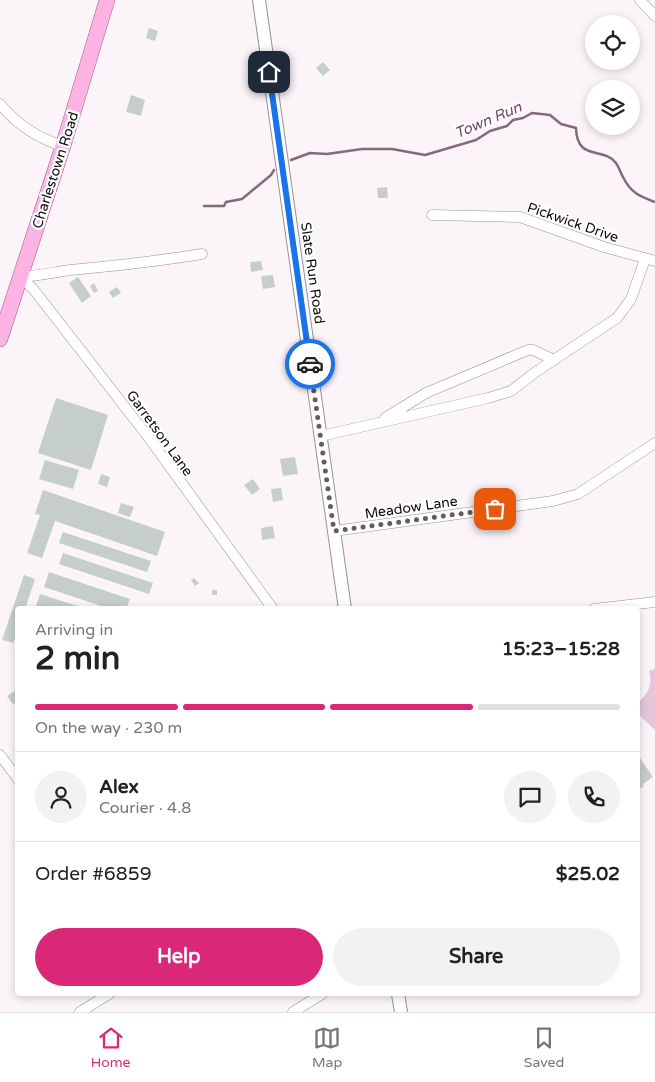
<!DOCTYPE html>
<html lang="en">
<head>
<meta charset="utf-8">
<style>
	:root { --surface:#fff; --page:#f2f2f2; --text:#222; --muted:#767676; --line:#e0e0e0; --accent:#db2777 }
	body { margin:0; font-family:"Varela Round",sans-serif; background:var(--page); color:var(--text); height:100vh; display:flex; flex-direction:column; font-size:19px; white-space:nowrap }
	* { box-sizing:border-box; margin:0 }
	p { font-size:16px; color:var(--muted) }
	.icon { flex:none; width:28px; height:28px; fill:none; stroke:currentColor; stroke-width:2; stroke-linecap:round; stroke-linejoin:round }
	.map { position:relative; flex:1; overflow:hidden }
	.panel { position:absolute; left:15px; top:606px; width:625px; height:390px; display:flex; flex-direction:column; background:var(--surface); border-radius:5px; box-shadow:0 2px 8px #0003 }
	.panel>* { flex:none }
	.buttons { position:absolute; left:585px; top:15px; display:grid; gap:10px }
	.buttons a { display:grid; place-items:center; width:55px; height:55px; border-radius:50%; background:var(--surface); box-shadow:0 2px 8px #0003; font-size:25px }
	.pin { position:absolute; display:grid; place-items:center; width:42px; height:42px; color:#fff; margin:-21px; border-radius:10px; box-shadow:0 2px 8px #0006 }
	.courier { position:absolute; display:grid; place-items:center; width:50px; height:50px; margin:-25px; border:4px solid #1a73e8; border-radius:50%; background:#fff; color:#222; box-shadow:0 1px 6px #0007 }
	.headline em { font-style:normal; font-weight:700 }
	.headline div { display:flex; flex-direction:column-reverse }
	.headline { display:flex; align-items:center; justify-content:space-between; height:85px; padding:0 20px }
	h1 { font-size:32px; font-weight:700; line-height:38px }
	.bar { display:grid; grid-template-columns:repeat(4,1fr); gap:8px 5px; align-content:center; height:60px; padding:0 20px }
	.bar i { height:6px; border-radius:4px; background:var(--line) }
	.bar .current { background:var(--accent) }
	.bar p { grid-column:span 4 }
	.line { display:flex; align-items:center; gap:12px; padding:0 20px; border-top:1px solid var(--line) }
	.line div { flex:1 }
	.round { display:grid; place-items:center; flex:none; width:52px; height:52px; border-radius:26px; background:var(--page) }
	.action { display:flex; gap:10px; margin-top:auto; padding:10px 20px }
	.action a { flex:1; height:58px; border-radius:30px; background:var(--accent); color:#fff; font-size:20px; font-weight:700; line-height:58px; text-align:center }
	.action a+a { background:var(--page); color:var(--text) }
	.dock { display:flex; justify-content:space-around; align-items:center; height:70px; border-top:1px solid var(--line); background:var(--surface); font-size:14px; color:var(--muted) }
	.dock a { display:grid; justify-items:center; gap:2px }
	.dock .current { color:var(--accent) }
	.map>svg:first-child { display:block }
	.green { fill:#e5c5d9 }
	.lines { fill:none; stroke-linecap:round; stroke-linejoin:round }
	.stream { stroke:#856a7a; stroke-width:2.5 }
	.building { fill:#c6cecd }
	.minor-casing { stroke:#979194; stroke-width:11 }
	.tertiary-casing { stroke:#979194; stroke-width:14 }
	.primary-casing { stroke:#a5578c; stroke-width:16 }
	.minor { stroke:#fff; stroke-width:10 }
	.tertiary { stroke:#fff; stroke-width:12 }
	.primary { stroke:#fab3e3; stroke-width:15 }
	.done { stroke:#615e60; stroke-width:5; stroke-dasharray:0 9 }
	.route { stroke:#1a73e8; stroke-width:6 }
	.labels { text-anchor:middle; stroke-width:4.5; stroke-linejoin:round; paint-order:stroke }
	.street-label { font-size:14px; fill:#0e0c0d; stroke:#fff }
	.water-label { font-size:15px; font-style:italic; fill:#774365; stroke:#fff }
</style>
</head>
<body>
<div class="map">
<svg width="655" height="1012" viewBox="0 0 655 1012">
	<rect width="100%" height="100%" fill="#fbf5f9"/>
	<path class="green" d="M655 669V730L638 714V702C648 695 653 684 649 671Z"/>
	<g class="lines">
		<path class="stream" d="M291 160 310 153 327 154 362 149H392L425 155 476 140 490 131 507 126 513 120 523 118 532 113 550 115 561 124 576 128C577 162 603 146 616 163 619 167 620 172 623 177 631 193 639 196 655 202
			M204 206H224L226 202 242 199 271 175 274 170"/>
	</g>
	<path class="building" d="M149 28 158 31 155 41 146 38Z
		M323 62 330 70 323 76 316 68Z
		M131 95 145 100 141 116 126 112Z
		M387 187 388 198H378L377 188Z
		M261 261 263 270 251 272 250 262Z
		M273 275 275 287 263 289 261 276Z
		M78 277 91 296 82 303 69 283Z
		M94 283 98 291 94 293 90 286Z
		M117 287 121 293 113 298 109 292Z
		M56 398 108 415 91 470 38 453Z
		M295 457 298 474 283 476 280 459Z
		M45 460 79 470 73 489 39 479Z
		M101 474 110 477 107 487 98 484Z
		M253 479 260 489 252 495 244 485Z
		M281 488 283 500 273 502 271 489Z
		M43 490 165 532 157 556 55 521 42 558 27 553 40 515 35 514Z
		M121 503 134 507 130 517 118 513Z
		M273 526 275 538 262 540 261 528Z
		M63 532 151 561 147 572 59 543Z
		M63 553 153 583 149 594 59 564Z
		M49 572 130 599 126 609H110L44 587Z
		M24 575 35 579 25 609H18V631L13 643 2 640Z
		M194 578 199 583 195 586 191 580Z
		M212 590H217V595H212Z
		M40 594 84 608V609H35Z
		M16 690 18 693V701L13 704 7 696Z
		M640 758 653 777 643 784 644 786 638 790V760Z"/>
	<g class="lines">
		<defs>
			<path id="minor" d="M640 0 655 16
				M0 104C17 125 37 138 63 146
				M432 215 520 217 604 247 655 261
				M20 276 34 290 149 438 273 609
				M20 276C37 277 54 272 70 270 114 266 158 261 202 254
				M385 418 426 393 528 350H533L554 360
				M321 436 488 398 511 391 537 371 617 318 631 299 645 259
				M334 531 553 501 578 494 655 443
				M594 609 655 602
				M0 755 18 779
				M80 1012 109 994
				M293 1012 322 994"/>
			<path id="tertiary" d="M259 0 345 609
				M398 994 401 1012"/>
			<path id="primary" d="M0 339 63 146 107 0"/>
		</defs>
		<use href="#minor" class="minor-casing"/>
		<use href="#tertiary" class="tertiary-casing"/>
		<use href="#primary" class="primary-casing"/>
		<use href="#minor" class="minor"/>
		<use href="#tertiary" class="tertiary"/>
		<use href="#primary" class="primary"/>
	</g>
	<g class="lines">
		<path class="done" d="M310 364 334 531 495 509"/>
		<path class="route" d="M269 72 310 364"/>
	</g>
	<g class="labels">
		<g class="street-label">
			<text transform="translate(55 170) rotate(-72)" y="5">Charlestown Road</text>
			<text transform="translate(573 222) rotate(19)" y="5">Pickwick Drive</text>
			<text transform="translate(313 273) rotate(82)" y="5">Slate Run Road</text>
			<text transform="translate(160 433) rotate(54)" y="5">Garretson Lane</text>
			<text transform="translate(411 507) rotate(-8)" y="5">Meadow Lane</text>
		</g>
		<g class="water-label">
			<text transform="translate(488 120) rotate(-23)" y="5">Town Run</text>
		</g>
	</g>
</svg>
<div class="buttons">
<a><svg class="icon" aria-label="locate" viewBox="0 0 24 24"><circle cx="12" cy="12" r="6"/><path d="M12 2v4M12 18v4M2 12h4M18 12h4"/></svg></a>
<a><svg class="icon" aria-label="layers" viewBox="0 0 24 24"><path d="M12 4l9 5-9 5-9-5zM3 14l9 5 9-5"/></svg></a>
</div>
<div class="pin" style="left:495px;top:509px;background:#ea580c"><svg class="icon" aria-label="bag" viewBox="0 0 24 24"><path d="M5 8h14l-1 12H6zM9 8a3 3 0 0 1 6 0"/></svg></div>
<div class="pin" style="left:269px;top:72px;background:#1f2937"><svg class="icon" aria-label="home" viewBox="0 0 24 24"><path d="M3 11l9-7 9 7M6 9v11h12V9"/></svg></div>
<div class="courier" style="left:310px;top:364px"><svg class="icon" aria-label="car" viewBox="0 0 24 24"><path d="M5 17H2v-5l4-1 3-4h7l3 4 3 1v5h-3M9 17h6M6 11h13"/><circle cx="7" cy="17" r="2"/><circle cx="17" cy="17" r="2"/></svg></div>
<section class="panel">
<div class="headline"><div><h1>2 min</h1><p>Arriving in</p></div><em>15:23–15:28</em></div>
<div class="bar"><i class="current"></i><i class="current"></i><i class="current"></i><i></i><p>On the way · 230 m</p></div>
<div class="line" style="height:90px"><a class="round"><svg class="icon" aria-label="person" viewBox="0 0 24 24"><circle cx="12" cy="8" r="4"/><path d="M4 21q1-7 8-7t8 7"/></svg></a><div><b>Alex</b><p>Courier · 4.8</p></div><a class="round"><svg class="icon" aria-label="chat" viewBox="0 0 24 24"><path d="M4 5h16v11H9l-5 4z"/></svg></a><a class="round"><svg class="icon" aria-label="phone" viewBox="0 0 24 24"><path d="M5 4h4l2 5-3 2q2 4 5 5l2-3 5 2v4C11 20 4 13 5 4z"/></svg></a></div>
<div class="line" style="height:65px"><div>Order #6859</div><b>$25.02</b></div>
<div class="action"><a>Help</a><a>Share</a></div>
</section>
</div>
<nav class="dock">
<a class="current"><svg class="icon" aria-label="home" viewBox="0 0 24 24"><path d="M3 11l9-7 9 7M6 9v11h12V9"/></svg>Home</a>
<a><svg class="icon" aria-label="map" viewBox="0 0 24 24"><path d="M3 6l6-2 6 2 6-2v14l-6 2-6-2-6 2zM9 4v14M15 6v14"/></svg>Map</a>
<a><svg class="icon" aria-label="saved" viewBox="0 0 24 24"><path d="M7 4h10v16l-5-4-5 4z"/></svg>Saved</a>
</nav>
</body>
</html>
